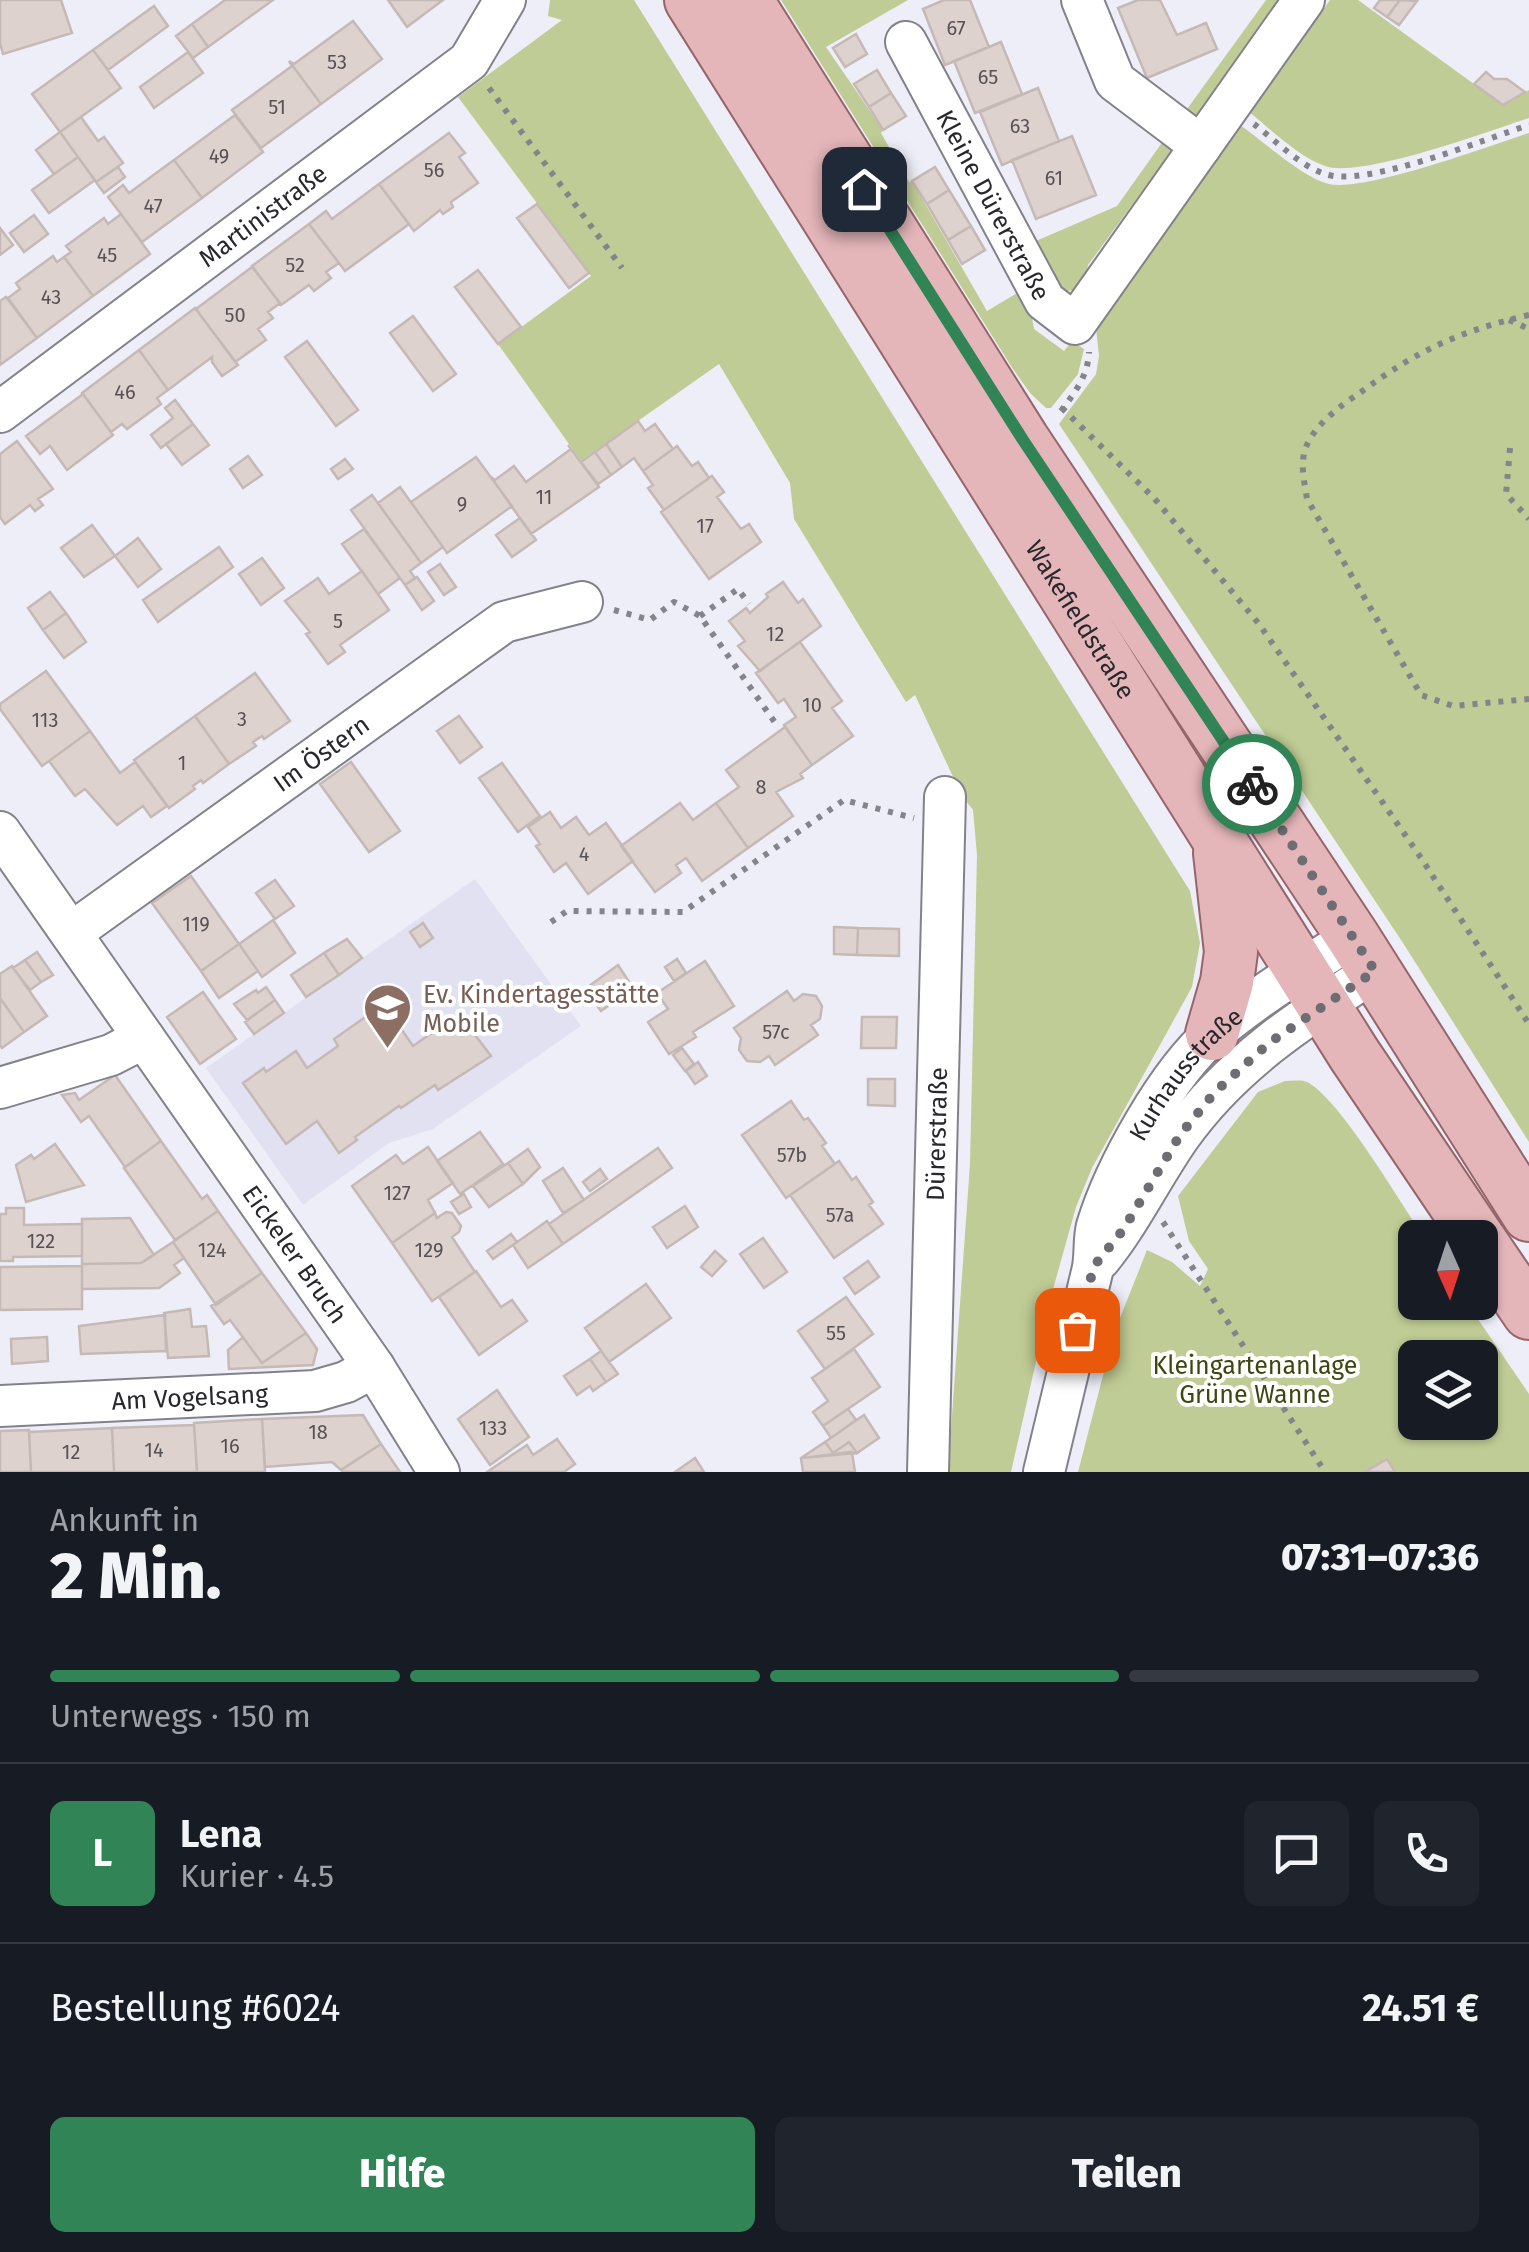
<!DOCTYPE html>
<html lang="de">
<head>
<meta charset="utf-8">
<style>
	:root { --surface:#171b24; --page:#20242c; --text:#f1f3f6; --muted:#9ea1a6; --line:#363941; --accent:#318456 }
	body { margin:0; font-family:"Fira Sans",sans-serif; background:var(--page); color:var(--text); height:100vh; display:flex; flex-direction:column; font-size:38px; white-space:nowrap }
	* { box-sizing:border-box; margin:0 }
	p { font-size:32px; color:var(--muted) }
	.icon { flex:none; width:55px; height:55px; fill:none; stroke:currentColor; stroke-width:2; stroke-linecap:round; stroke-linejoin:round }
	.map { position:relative; height:1472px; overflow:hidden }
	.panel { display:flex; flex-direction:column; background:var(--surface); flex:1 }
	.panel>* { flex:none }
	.needle { width:65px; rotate:177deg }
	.fabs { position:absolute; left:1398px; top:1220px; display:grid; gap:20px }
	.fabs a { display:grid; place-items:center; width:100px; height:100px; border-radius:15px; background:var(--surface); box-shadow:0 2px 8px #0004; font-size:50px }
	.pin { position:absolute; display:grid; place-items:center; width:85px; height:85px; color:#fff; margin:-42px; border-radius:20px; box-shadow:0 5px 15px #0006 }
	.courier { position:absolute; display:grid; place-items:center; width:100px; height:100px; margin:-50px; border:8px solid #318456; border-radius:50%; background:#fff; color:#222; box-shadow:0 2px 12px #0007 }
	.headline em { font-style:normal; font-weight:800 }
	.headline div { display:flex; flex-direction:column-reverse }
	.headline { display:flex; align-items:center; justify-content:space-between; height:170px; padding:0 50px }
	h1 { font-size:65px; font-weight:800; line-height:75px }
	.bar { display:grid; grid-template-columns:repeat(4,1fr); gap:15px 10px; align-content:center; height:120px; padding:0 50px }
	.bar i { height:12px; border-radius:8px; background:var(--line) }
	.bar .current { background:var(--accent) }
	.bar p { grid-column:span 4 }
	.line { display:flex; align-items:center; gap:25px; padding:0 50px; border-top:2px solid var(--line) }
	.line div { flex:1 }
	.round { display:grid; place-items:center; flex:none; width:105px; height:105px; border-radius:15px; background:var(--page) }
	.button { display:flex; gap:20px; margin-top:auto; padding:20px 50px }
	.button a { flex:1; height:115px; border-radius:15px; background:var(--accent); color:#fff; font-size:40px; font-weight:800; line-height:115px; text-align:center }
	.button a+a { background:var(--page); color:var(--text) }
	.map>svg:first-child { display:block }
	.built { fill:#e1e1f2 }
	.green { fill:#c0cc95; fill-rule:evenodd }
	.building { fill:#ded2cf; stroke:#c5b9b6; stroke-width:2.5 }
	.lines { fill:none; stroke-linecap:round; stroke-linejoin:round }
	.minor-casing { stroke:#83828b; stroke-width:44 }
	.major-casing { stroke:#96656a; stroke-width:56 }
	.path { stroke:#84848b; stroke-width:6; stroke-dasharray:5 8; stroke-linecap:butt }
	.minor { stroke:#fff; stroke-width:40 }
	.major { stroke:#e4b6b9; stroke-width:52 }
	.done { stroke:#6d6d73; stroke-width:10; stroke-dasharray:0 18 }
	.route { stroke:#318456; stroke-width:12 }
	.labels { text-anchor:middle; stroke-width:8; stroke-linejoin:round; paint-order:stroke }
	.number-label { font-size:20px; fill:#565255 }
	.street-label { font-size:25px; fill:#28282c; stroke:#fff }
	.education-label { font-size:25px; fill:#785e54; stroke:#fff; text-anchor:start }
	.park-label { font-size:25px; fill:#3e4710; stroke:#fff }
</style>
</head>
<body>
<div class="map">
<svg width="1529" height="1472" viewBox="0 0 1529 1472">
	<rect width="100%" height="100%" fill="#eeeef8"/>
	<path class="built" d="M475 879 581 1026 433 1129 389 1143 303 1205 206 1068Z"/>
	<path class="green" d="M550 0H634L1190 891 1200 943 1192 987 1092 1168 1076 1207 1050 1300 1011 1472H948L970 1164 977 855 973 810 962 796 915 695 906 702 794 519 790 483 719 364 581 461 498 344 591 276 458 97 562 20 548 16Z
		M781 0H908L826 47 883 130 881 133 909 182 912 181 987 311 1029 286 1035 313 1032 318 1034 329 1064 351 1072 341 1084 349 1078 374 1051 408H1046L1030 393 1013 369Z
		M1266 0H1281L1193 120 1182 116Z
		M1330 0H1358L1503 105 1529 90V118C1489 131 1360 179 1325 166 1297 156 1272 130 1249 112Z
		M1240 125C1263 141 1303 178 1329 184 1365 192 1489 146 1529 133V1142L1403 943 1059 424 1096 374 1099 356 1096 327Z
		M1166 137 1173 148V163L1154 184 1146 186 1088 265 1086 278 1076 290 1047 293 1022 247 1117 206Z
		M1285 1081C1293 1081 1302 1079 1309 1083 1343 1104 1399 1201 1424 1237L1415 1238V1302L1467 1303 1529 1394V1472H1078L1114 1333 1147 1250 1172 1262 1200 1286 1208 1269 1189 1241 1178 1196 1258 1092ZM1415 1358H1480V1422H1415Z"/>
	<path class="building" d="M0 0H61L72 33 3 54 0 43Z
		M225 0H273L208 47 192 24Z
		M388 0H443L407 27Z
		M944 0H970L989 47 945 65 923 9Z
		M1138 0H1160L1177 35 1206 23 1217 49 1147 78 1118 8Z
		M1380 0H1400L1387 17 1374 8Z
		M1400 0 1417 1 1399 25 1387 17Z
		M154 6 168 26 108 70 93 50Z
		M353 21 382 59 321 104 289 61 294 64Z
		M192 24 208 47 193 58 176 36Z
		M856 34 867 54 845 67 833 48Z
		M1001 42 1022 94 975 113 954 61Z
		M93 50 121 88 60 132 32 94Z
		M188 52 203 73 154 108 140 87Z
		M289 61 321 104 261 148 232 110 292 66Z
		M877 70 891 93 869 107 854 84Z
		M1486 72 1494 79H1507L1525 92 1503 105 1474 84Z
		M1038 88 1059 141 1002 165 980 112Z
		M891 93 906 116 883 130 869 107Z
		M235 115 263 152 202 198 174 160Z
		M81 117 98 141 104 137 123 163 96 182 60 132Z
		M60 132 78 157 54 174 36 150Z
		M449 133 465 153 459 157 478 183 451 202 453 207 443 214 440 210 414 231 379 184Z
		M1072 136 1096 195 1036 219 1012 160Z
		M78 157 95 180 49 213 32 190Z
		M174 160 202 198 142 242 108 197 123 185 129 193Z
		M118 167 125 177 104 193 96 182Z
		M935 167 949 190 927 204 912 181Z
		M379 184 409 224 345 271 309 224 326 211 332 219Z
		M949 190 971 226 948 240 927 204Z
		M537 204 589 273 569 288 517 218Z
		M121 214 150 254 93 296 64 257 71 252 66 246 104 218 108 224Z
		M34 215 48 234 24 252 10 233Z
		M309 224 339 263 326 272 331 278 314 291 309 285 281 305 252 266Z
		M971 226 985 250 962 264 948 240Z
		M0 228 13 245 0 255Z
		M53 256 57 262 64 257 93 296 37 338 8 298 20 289 16 283Z
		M252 267 280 303 268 312 273 318 258 329 266 340 235 362 196 309Z
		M478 270 521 327 498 344 455 287Z
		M6 297 37 338 0 365V301Z
		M195 308 238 365 222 376 212 362V357L168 390 139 350Z
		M413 316 456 374 433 391 390 333Z
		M307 341 358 410 336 426 285 357Z
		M139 350 168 390 157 398 161 404 127 429 122 424 111 432 82 393Z
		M83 394 113 435 67 470 50 446 40 454 26 436Z
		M175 400 193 424 161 448 151 435 173 418 165 408Z
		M638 421 645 431 655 424 673 449 643 471 634 458 622 467 606 444Z
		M193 424 209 445 182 465 166 444Z
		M17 441 53 489 38 499 43 505 35 511 30 505 5 524 0 517V454Z
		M606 444 622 467 611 475 595 452Z
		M568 445 599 487 531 534 491 477 495 480 514 466 526 482 571 449Z
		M677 446 692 466 698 462 709 478 664 510 648 488 653 485 643 471Z
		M595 452 611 475 598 484 581 462Z
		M248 456 262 475 243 488 230 469Z
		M476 457 512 506 447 553 411 502Z
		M345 459 353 469 338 479 331 469Z
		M712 476 724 492 717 497 741 529 749 524 761 542 709 579 661 512Z
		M400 487 443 547 421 563 378 503Z
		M372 495 421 563 410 571 415 578 405 585 351 510Z
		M520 518 536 540 512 557 496 535Z
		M92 525 115 556 84 577 61 548Z
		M364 529 400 578 378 594 342 544Z
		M138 538 161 569 138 587 115 556Z
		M219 547 233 567 158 622 143 600Z
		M262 558 284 588 261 605 239 574Z
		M440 564 456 587 444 595 428 572Z
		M362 571 389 610 340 645 345 652 328 664 306 634 310 632 285 601 318 578 329 594Z
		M417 577 434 601 422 610 405 585Z
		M783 582 798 603 803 599 821 626 760 671 738 646 745 641 729 621 746 608 750 613 768 597 766 594Z
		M50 592 66 613 43 630 28 608Z
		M66 613 86 642 64 658 43 630Z
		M800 642 842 701 832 708 853 736 812 765 784 725 796 717 784 699 778 703 756 673Z
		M46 671 90 731 42 766 0 709V704Z
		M255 673 290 721 264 739 262 736 253 742 256 746 229 764 195 716Z
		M195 716 229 764 203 783 201 780 193 786 195 789 169 808 134 760Z
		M459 716 482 747 460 763 437 731Z
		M785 727 812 765 800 774 803 778 776 792 793 816 748 848 716 803 739 787 726 770Z
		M90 731 120 773 135 762 167 806 151 817 143 806 117 825 85 789 75 796 49 761Z
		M351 762 400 831 369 852 320 784Z
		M502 763 540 816 518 832 479 778Z
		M680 803 693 820 716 803 748 848 702 881 686 858 676 865 681 873 655 892 621 846Z
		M550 812 561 828 576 817 589 835 606 823 633 861 588 894 566 863 554 872 536 846 540 844 528 827Z
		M191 876 239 944 201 971 152 903Z
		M275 880 294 906 275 919 256 893Z
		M273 920 295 953 262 977 239 944Z
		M423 923 433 938 420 947 410 932Z
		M834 927 858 928 857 955 834 954Z
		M858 928 899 929V956L857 955Z
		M347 939 362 958 339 975 324 953Z
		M239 944 258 971 219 998 201 971Z
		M37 952 53 975 41 982 25 960Z
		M324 953 339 975 306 997 291 975Z
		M677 959 686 973 674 981 665 967Z
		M25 960 41 982 30 990 13 968Z
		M705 961 734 1006 693 1032 696 1037 669 1054 648 1022 668 1009 657 993Z
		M618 965 633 988 601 1011 585 989Z
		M12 966 47 1016 24 1032 0 998V974Z
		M266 987 275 1000 247 1020 234 1004 256 990 258 993Z
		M787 991 794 1001 803 994 816 996 822 1006 820 1019 811 1025 818 1035 775 1065 769 1056 760 1062 747 1061 739 1050 741 1038 734 1028Z
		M203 992 236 1039 200 1064 167 1017Z
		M0 998 24 1032 2 1048 0 1045Z
		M275 1000 284 1013 254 1034 245 1022Z
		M384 1004 413 1046 459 1014 491 1056 438 1090 435 1085 401 1108 399 1106 355 1137 357 1140 339 1153 317 1121 286 1144 243 1083 264 1068 266 1072 296 1051 307 1068 338 1046 334 1039Z
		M862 1017H897L896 1048H861Z
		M682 1048 694 1064 685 1071 673 1055Z
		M698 1062 707 1076 695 1084 686 1071Z
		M115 1075 161 1141 125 1167 89 1116 81 1122 62 1095 75 1093 79 1100Z
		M868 1079H895V1106L868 1105Z
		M791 1101 804 1120 808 1118 826 1143 822 1146 835 1164 786 1198 742 1135Z
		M480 1132 503 1164 460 1194 437 1161Z
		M161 1141 202 1199 207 1195 218 1211 175 1240 124 1168Z
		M55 1144 84 1185 26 1202 16 1165 31 1155 34 1159Z
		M428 1147 453 1183 428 1200 435 1213 392 1243 352 1186 396 1155 403 1164Z
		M658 1148 672 1168 563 1244 549 1224Z
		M528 1149 540 1167 523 1184 508 1163Z
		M839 1161 852 1180 856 1177 873 1202 869 1205 883 1224 834 1258 790 1195Z
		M508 1163 523 1184 489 1207 473 1186Z
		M563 1168 584 1200 563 1213 543 1181Z
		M600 1169 607 1179 590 1191 583 1182Z
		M464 1194 471 1207 459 1214 451 1202Z
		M685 1206 698 1227 667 1248 653 1227Z
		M6 1208H24V1225L82 1224V1256L13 1257V1261H0V1214H6Z
		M218 1211 262 1273 216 1305 173 1242Z
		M446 1212 452 1213 461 1226 459 1232 452 1237 475 1272 432 1301 392 1243 435 1213 437 1218Z
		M130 1218 154 1255 141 1263 82 1264V1219Z
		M547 1221 563 1244 528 1268 513 1245Z
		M511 1234 517 1242 493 1259 487 1251Z
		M763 1238 787 1272 764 1288 740 1254Z
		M173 1242 184 1258 174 1265 180 1273 159 1288 82 1289V1264L141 1263Z
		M715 1251 726 1261 712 1276 701 1267Z
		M868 1261 879 1277 855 1294 844 1278Z
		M82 1266V1309L0 1310V1267Z
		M476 1271 501 1307 512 1300 527 1321 479 1355 439 1297Z
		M262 1273 306 1333 262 1363 230 1320 224 1324 211 1306Z
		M646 1284 671 1318 609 1362 585 1328Z
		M846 1297 873 1334 825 1369 798 1331Z
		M190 1309 192 1327 206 1326 209 1356 168 1358 164 1313Z
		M165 1315 166 1351 81 1354 79 1326Z
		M306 1333 317 1349 313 1365 229 1369 228 1350 243 1337 262 1363Z
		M47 1337 48 1361 12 1364 11 1339Z
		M854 1349 880 1387 823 1426 813 1412 828 1401 812 1378Z
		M601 1351 618 1374 606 1382 590 1359Z
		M590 1359 606 1382 593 1391 590 1386 577 1395 564 1376Z
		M497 1390 529 1437 490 1465 458 1419Z
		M848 1409 856 1420 831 1438 823 1426Z
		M363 1415 381 1444 341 1470 332 1462 265 1467 262 1419Z
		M864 1415 879 1438 857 1453 849 1442 833 1453 825 1442Z
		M262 1419 265 1472H197L194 1423Z
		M194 1425 197 1472H114L112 1428Z
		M112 1428 114 1472H31L29 1432Z
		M29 1430 31 1472H0V1431Z
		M557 1439 575 1464 564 1472H487L527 1445 533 1455Z
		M825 1442 833 1453 849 1442 857 1453 801 1458Z
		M381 1444 400 1472H343L341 1470Z
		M852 1452 855 1472H803L801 1458Z
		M695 1458 704 1472H675Z
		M1387 1459 1395 1472H1365Z"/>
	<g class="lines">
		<defs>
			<g id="minor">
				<path d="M1082 0 1115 81 1201 146"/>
				<path id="s1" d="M906 42 1045 301 1075 324 1304 0"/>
				<path id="s2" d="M0 412 469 61 505 0"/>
				<path id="s3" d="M0 832 374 1367 439 1472"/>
				<path id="s4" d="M71 933 504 622 582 602"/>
				<path d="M0 1088 111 1055 144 1038"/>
				<path d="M1100 1259C1131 1221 1152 1176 1180 1136 1231 1064 1302 1018 1375 971"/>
				<path id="s5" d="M0 1406 315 1391 346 1382 374 1367"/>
				<path id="s6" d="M928 1472 945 797"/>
				<path id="s7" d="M1044 1472C1060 1405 1076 1338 1092 1272 1096 1257 1093 1241 1097 1226 1115 1167 1168 1072 1215 1032 1257 996 1306 967 1353 937"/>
			</g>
			<g id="major">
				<path id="s8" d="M691 0 1354 1054 1478 1238"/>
				<path d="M746 0 1023 440 1353 937 1529 1215"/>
				<path d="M1212 1034 1227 982 1231 952 1220 853"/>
				<path d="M1480 1241 1529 1313"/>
			</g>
		</defs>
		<use href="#minor" class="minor-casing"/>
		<use href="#major" class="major-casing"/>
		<path class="path" d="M489 88 622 268
			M1254 124C1275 140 1300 166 1325 174 1365 188 1485 139 1529 125
			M1529 315C1460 331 1418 350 1361 392 1343 404 1321 420 1310 439 1298 458 1304 479 1307 499L1421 695 1453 706 1529 699
			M1509 320 1529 329
			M1062 408 1154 498 1259 624 1419 855 1529 1024
			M1061 411C1075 392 1088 376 1089 352
			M1510 448 1506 494 1529 519
			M614 610 650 620 674 602 700 616 776 724
			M700 616 738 589 749 604
			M551 922 567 911 683 912 844 800 914 818
			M1163 1222 1325 1472"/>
		<use href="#minor" class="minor"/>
		<use href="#major" class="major"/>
	</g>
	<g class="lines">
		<path class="done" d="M1077 1330 1094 1266 1123 1230 1180 1135 1215 1092 1269 1043 1375 971 1252 784"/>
		<path class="route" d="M864 189 1023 440 1252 784"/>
	</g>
	<defs>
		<symbol id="school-pin" viewBox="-11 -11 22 30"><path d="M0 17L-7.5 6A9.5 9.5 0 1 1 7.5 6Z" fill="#8d6e63" stroke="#fff"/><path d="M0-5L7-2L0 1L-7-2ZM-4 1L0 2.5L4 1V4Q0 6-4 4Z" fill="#fff"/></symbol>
	</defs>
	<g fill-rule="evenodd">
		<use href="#school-pin" x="360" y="980" width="55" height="75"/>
	</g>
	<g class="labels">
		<g class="number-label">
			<text x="956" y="35">67</text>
			<text x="337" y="69">53</text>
			<text x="988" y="84">65</text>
			<text x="277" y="114">51</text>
			<text x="1020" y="133">63</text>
			<text x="219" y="163">49</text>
			<text x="434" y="177">56</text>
			<text x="1054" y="185">61</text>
			<text x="153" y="213">47</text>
			<text x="107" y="262">45</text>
			<text x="295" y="272">52</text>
			<text x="51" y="304">43</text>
			<text x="235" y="322">50</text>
			<text x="125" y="399">46</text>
			<text x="544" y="504">11</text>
			<text x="462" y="511">9</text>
			<text x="705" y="533">17</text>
			<text x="338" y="628">5</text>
			<text x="775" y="641">12</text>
			<text x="812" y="712">10</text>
			<text x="242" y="726">3</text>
			<text x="45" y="727">113</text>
			<text x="182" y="770">1</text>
			<text x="761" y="794">8</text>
			<text x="584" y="861">4</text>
			<text x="196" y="931">119</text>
			<text x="776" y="1039">57c</text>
			<text x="792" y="1162">57b</text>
			<text x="397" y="1200">127</text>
			<text x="840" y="1222">57a</text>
			<text x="41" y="1248">122</text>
			<text x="212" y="1257">124</text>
			<text x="429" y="1257">129</text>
			<text x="836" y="1340">55</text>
			<text x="493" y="1435">133</text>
			<text x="318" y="1439">18</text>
			<text x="230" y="1453">16</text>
			<text x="154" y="1457">14</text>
			<text x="71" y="1459">12</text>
		</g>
		<g class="street-label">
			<text dy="9" stroke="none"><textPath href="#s1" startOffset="185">Kleine Dürerstraße</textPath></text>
			<text dy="9" stroke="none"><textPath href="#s2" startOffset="328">Martinistraße</textPath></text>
			<text dy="9" stroke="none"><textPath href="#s8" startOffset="732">Wakefieldstraße</textPath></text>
			<text dy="9" stroke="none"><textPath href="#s4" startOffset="308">Im Östern</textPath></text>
			<text dy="9" stroke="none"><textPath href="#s7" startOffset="430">Kurhausstraße</textPath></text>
			<text dy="9" stroke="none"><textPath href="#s6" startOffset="338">Dürerstraße</textPath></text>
			<text dy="9" stroke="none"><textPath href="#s3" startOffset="515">Eickeler Bruch</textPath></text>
			<text dy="9" stroke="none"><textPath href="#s5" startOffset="190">Am Vogelsang</textPath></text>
		</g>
		<g class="education-label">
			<text x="423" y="1003">Ev. Kindertagesstätte<tspan x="423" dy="29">Mobile</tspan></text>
		</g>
		<g class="park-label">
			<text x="1255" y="1374">Kleingartenanlage<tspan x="1255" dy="29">Grüne Wanne</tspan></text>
		</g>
	</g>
</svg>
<div class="fabs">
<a><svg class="needle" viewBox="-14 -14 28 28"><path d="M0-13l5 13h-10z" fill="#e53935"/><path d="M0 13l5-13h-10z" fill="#9ea1a6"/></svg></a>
<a><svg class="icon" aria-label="layers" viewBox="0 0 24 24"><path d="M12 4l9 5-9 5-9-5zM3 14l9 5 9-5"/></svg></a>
</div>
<div class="pin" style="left:1077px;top:1330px;background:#ea580c"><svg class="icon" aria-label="bag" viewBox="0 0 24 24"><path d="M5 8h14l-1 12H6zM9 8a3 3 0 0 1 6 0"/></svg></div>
<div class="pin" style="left:864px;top:189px;background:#1f2937"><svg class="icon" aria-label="home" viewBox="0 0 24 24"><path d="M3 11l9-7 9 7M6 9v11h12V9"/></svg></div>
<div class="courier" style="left:1252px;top:784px"><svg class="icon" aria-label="bike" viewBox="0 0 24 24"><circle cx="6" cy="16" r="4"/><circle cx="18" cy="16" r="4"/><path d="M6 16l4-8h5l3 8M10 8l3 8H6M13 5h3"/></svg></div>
</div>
<section class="panel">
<div class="headline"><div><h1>2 Min.</h1><p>Ankunft in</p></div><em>07:31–07:36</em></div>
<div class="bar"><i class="current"></i><i class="current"></i><i class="current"></i><i></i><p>Unterwegs · 150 m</p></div>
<div class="line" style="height:180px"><b class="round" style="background:var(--accent);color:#fff">L</b><div><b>Lena</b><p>Kurier · 4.5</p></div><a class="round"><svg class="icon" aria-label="chat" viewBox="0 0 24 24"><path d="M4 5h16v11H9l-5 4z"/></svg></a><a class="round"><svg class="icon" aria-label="phone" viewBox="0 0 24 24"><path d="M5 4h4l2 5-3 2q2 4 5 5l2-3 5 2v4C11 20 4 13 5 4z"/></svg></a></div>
<div class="line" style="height:130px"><div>Bestellung #6024</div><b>24.51 €</b></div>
<div class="button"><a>Hilfe</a><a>Teilen</a></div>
</section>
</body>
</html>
